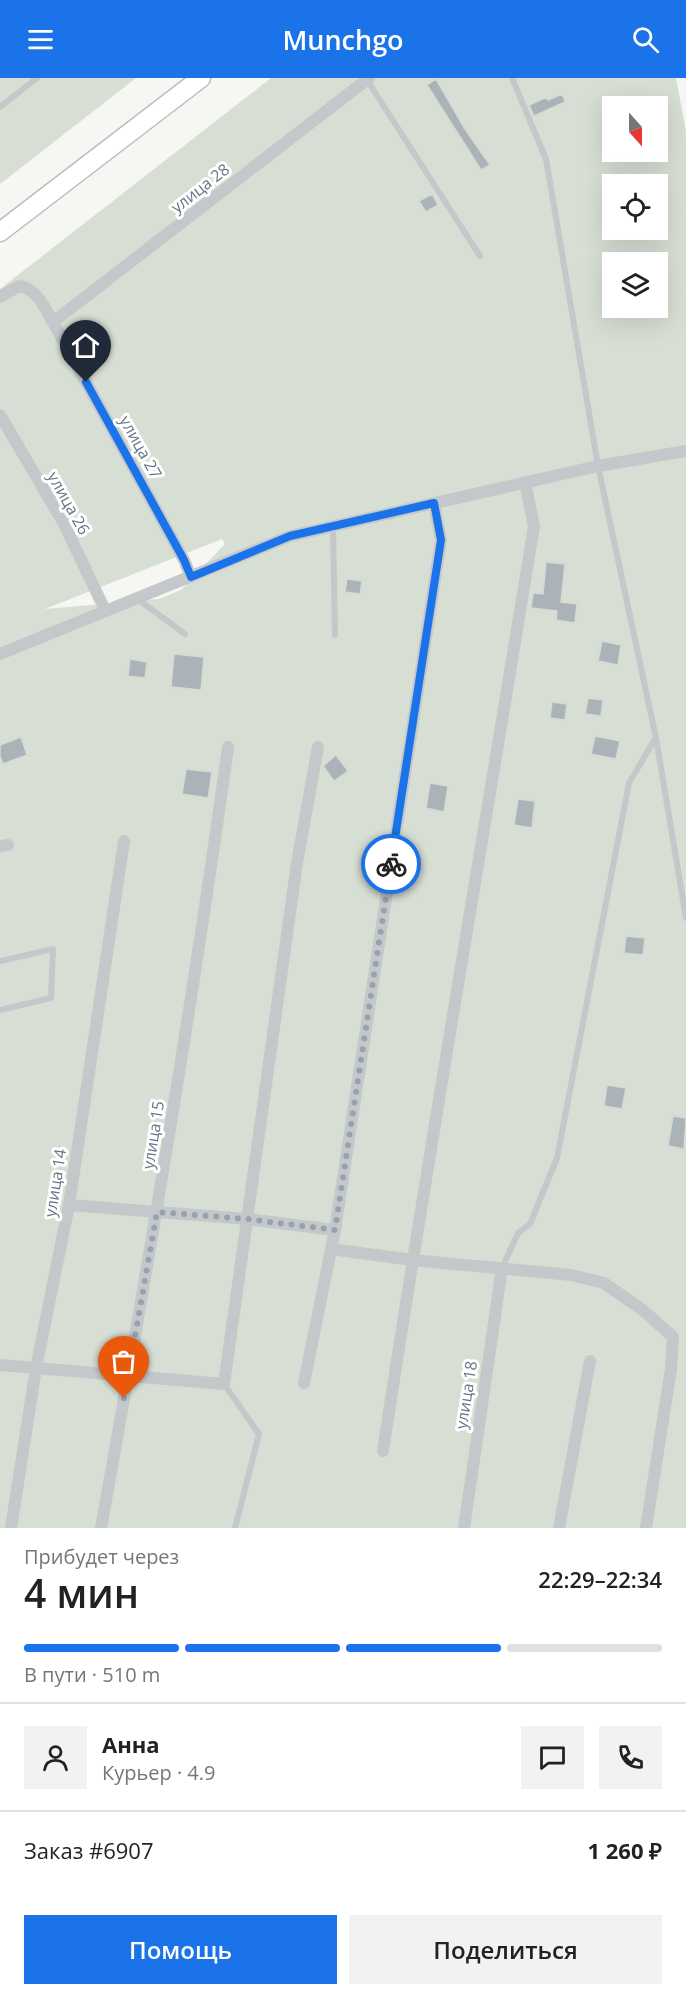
<!DOCTYPE html>
<html lang="ru">
<head>
<meta charset="utf-8">
<style>
	:root { --surface:#fff; --page:#f2f2f2; --text:#222; --muted:#767676; --line:#e0e0e0; --accent:#1a73e8 }
	body { margin:0; font-family:"Open Sans",sans-serif; background:var(--page); color:var(--text); height:100vh; display:flex; flex-direction:column; font-size:22px; white-space:nowrap }
	* { box-sizing:border-box; margin:0 }
	p { font-size:20px; color:var(--muted) }
	.icon { flex:none; width:33px; height:33px; fill:none; stroke:currentColor; stroke-width:2; stroke-linecap:round; stroke-linejoin:round }
	.map { position:relative; height:1450px; overflow:hidden }
	.drawer { display:flex; flex-direction:column; background:var(--surface); flex:1 }
	.drawer>* { flex:none }
	.needle { width:39px; rotate:159deg }
	.buttons { position:absolute; left:602px; top:18px; display:grid; gap:12px }
	.buttons a { display:grid; place-items:center; width:66px; height:66px; border-radius:0px; background:var(--surface); box-shadow:0 6px 24px #0002; font-size:30px }
	.pin { position:absolute; display:grid; place-items:center; width:51px; height:51px; color:#fff; margin:-62px -26px; border-radius:50% 50% 50% 0; rotate:-45deg; box-shadow:0 0 6px #0007 }
	.pin .icon { rotate:45deg }
	.courier { position:absolute; display:grid; place-items:center; width:60px; height:60px; margin:-30px; border:4px solid #1a73e8; border-radius:50%; background:#fff; color:#222; box-shadow:0 2px 8px #0007 }
	.summary em { font-style:normal; font-weight:600 }
	.summary div { display:flex; flex-direction:column-reverse }
	.summary { display:flex; align-items:center; justify-content:space-between; height:102px; padding:0 24px }
	h1 { font-size:39px; font-weight:600; line-height:45px }
	.bar { display:grid; grid-template-columns:repeat(4,1fr); gap:9px 6px; align-content:center; height:72px; padding:0 24px }
	.bar i { height:8px; border-radius:4px; background:var(--line) }
	.bar .current { background:var(--accent) }
	.bar p { grid-column:span 4 }
	.line { display:flex; align-items:center; gap:15px; padding:0 24px; border-top:2px solid var(--line) }
	.line div { flex:1 }
	.round { display:grid; place-items:center; flex:none; width:63px; height:63px; border-radius:0px; background:var(--page) }
	.cta { display:flex; gap:12px; margin-top:auto; padding:12px 24px }
	.cta a { flex:1; height:69px; border-radius:0px; background:var(--accent); color:#fff; font-size:24px; font-weight:600; line-height:69px; text-align:center }
	.cta a+a { background:var(--page); color:var(--text) }
	header { display:flex; justify-content:space-between; align-items:center; height:78px; padding:0 24px; background:var(--accent); color:#fff; font-size:27px; font-weight:600 }
	.map>svg:first-child { display:block }
	.green { fill:#d7ded3; fill-rule:evenodd }
	.building { fill:#aab3b8; stroke:#d8d8d5; stroke-width:1.5 }
	.lines { fill:none; stroke-linecap:round; stroke-linejoin:round }
	.secondary-casing { stroke:#b8bdc2; stroke-width:21 }
	.service { stroke:#c4c8cb; stroke-width:6 }
	.minor { stroke:#c4c8cb; stroke-width:12 }
	.secondary { stroke:#fff; stroke-width:18 }
	.done { stroke:#97a3ac; stroke-width:6; stroke-dasharray:0 10.8 }
	.route { stroke:#1a73e8; stroke-width:8 }
	.labels { text-anchor:middle; stroke-width:6; stroke-linejoin:round; paint-order:stroke }
	.street-label { font-size:16px; fill:#647686; stroke:#fff }
</style>
</head>
<body>
<header><svg class="icon" aria-label="menu" viewBox="0 0 24 24"><path d="M4 6h16M4 12h16M4 18h16"/></svg>Munchgo<svg class="icon" aria-label="search" viewBox="0 0 24 24"><circle cx="10" cy="10" r="6"/><path d="M15 15l6 6"/></svg></header>
<div class="map">
<svg width="686" height="1450" viewBox="0 0 686 1450">
	<rect width="100%" height="100%" fill="#f6f6f3"/>
	<path class="green" d="M0 0H136L0 106Z
		M271 0H676L686 54V1450H0V211ZM612 28H657V74H612ZM612 106H657V152H612ZM612 184H657V230H612ZM222 461 225 466 181 512 159 521 45 531Z"/>
	<path class="building" d="M436 1 465 51 490 87 481 92 427 7Z
		M562 16 565 24 534 38 529 27 547 19 548 22Z
		M432 116 438 127 426 134 419 123Z
		M546 484 565 486 561 524 577 526 575 545 556 542 557 533 531 530 533 515 543 516Z
		M347 501 362 503 360 516 345 514Z
		M602 563 621 567 618 587 598 583Z
		M174 576 204 579 201 612 171 609Z
		M130 581 147 584 145 600 128 598Z
		M588 620 603 622 601 638 585 636Z
		M552 624 567 626 565 642 550 640Z
		M595 658 620 663 616 681 591 676Z
		M21 659 27 677 3 686 0 678V667Z
		M336 677 348 693 334 703 323 688Z
		M186 691 212 694 208 720 182 716Z
		M430 705 448 708 444 734 426 730Z
		M518 721 535 723 532 750 514 747Z
		M626 858 645 860 643 877 624 875Z
		M607 1007 626 1010 622 1031 604 1028Z
		M673 1038 686 1040 684 1071 668 1068Z"/>
	<g class="lines">
		<defs>
			<path id="secondary" d="M0 154 201 0"/>
		</defs>
		<use href="#secondary" class="secondary-casing"/>
		<path class="service" d="M512 0 546 81 598 388 656 660 686 840
			M367 2 480 178
			M0 29 37 0
			M333 449 335 557
			M136 520 185 556
			M0 883 53 871 51 920 0 932
			M502 1190 518 1155 530 1146 557 1080 629 705 655 661
			M224 1306 259 1356 235 1450"/>
		<path class="minor" d="M0 219 19 208C37 210 45 231 53 244L184 482 191 499
			M53 244 369 0
			M0 337 63 444 105 532
			M0 576 290 458 598 388 686 373
			M0 768 8 767
			M69 1127 247 1141 335 1152
			M331 1171 412 1182 571 1197 604 1205 644 1233 673 1259 671 1291 646 1450
			M0 1287 224 1306 297 785 318 669
			M304 1305 335 1152 441 462 434 425
			M383 1373C430 1064 484 756 534 448L525 404
			M11 1450 36 1290 69 1127 124 763
			M101 1450C148 1190 192 930 228 669
			M464 1450 502 1190
			M559 1450 590 1283"/>
		<use href="#secondary" class="secondary"/>
	</g>
	<g class="lines">
		<path class="done" d="M124 1320 157 1134 247 1141 335 1152 391 786"/>
		<path class="route" d="M86 304 184 482 191 499 290 458 434 425 441 462 391 786"/>
	</g>
	<g class="labels">
		<g class="street-label">
			<text transform="translate(200 110) rotate(-38)" y="6">улица 28</text>
			<text transform="translate(141 369) rotate(61)" y="6">улица 27</text>
			<text transform="translate(69 425) rotate(61)" y="6">улица 26</text>
			<text transform="translate(153 1057) rotate(-81)" y="6">улица 15</text>
			<text transform="translate(55 1105) rotate(-81)" y="6">улица 14</text>
			<text transform="translate(466 1317) rotate(-81)" y="6">улица 18</text>
		</g>
	</g>
</svg>
<div class="buttons">
<a><svg class="needle" viewBox="-14 -14 28 28"><path d="M0-13l5 13h-10z" fill="#e53935"/><path d="M0 13l5-13h-10z" fill="#767676"/></svg></a>
<a><svg class="icon" aria-label="locate" viewBox="0 0 24 24"><circle cx="12" cy="12" r="6"/><path d="M12 2v4M12 18v4M2 12h4M18 12h4"/></svg></a>
<a><svg class="icon" aria-label="layers" viewBox="0 0 24 24"><path d="M12 4l9 5-9 5-9-5zM3 14l9 5 9-5"/></svg></a>
</div>
<div class="pin" style="left:124px;top:1320px;background:#ea580c"><svg class="icon" aria-label="bag" viewBox="0 0 24 24"><path d="M5 8h14l-1 12H6zM9 8a3 3 0 0 1 6 0"/></svg></div>
<div class="pin" style="left:86px;top:304px;background:#1f2937"><svg class="icon" aria-label="home" viewBox="0 0 24 24"><path d="M3 11l9-7 9 7M6 9v11h12V9"/></svg></div>
<div class="courier" style="left:391px;top:786px"><svg class="icon" aria-label="bike" viewBox="0 0 24 24"><circle cx="6" cy="16" r="4"/><circle cx="18" cy="16" r="4"/><path d="M6 16l4-8h5l3 8M10 8l3 8H6M13 5h3"/></svg></div>
</div>
<section class="drawer">
<div class="summary"><div><h1>4 мин</h1><p>Прибудет через</p></div><em>22:29–22:34</em></div>
<div class="bar"><i class="current"></i><i class="current"></i><i class="current"></i><i></i><p>В пути · 510 m</p></div>
<div class="line" style="height:108px"><a class="round"><svg class="icon" aria-label="person" viewBox="0 0 24 24"><circle cx="12" cy="8" r="4"/><path d="M4 21q1-7 8-7t8 7"/></svg></a><div><b>Анна</b><p>Курьер · 4.9</p></div><a class="round"><svg class="icon" aria-label="chat" viewBox="0 0 24 24"><path d="M4 5h16v11H9l-5 4z"/></svg></a><a class="round"><svg class="icon" aria-label="phone" viewBox="0 0 24 24"><path d="M5 4h4l2 5-3 2q2 4 5 5l2-3 5 2v4C11 20 4 13 5 4z"/></svg></a></div>
<div class="line" style="height:78px"><div>Заказ #6907</div><b>1 260 ₽</b></div>
<div class="cta"><a>Помощь</a><a>Поделиться</a></div>
</section>
</body>
</html>
